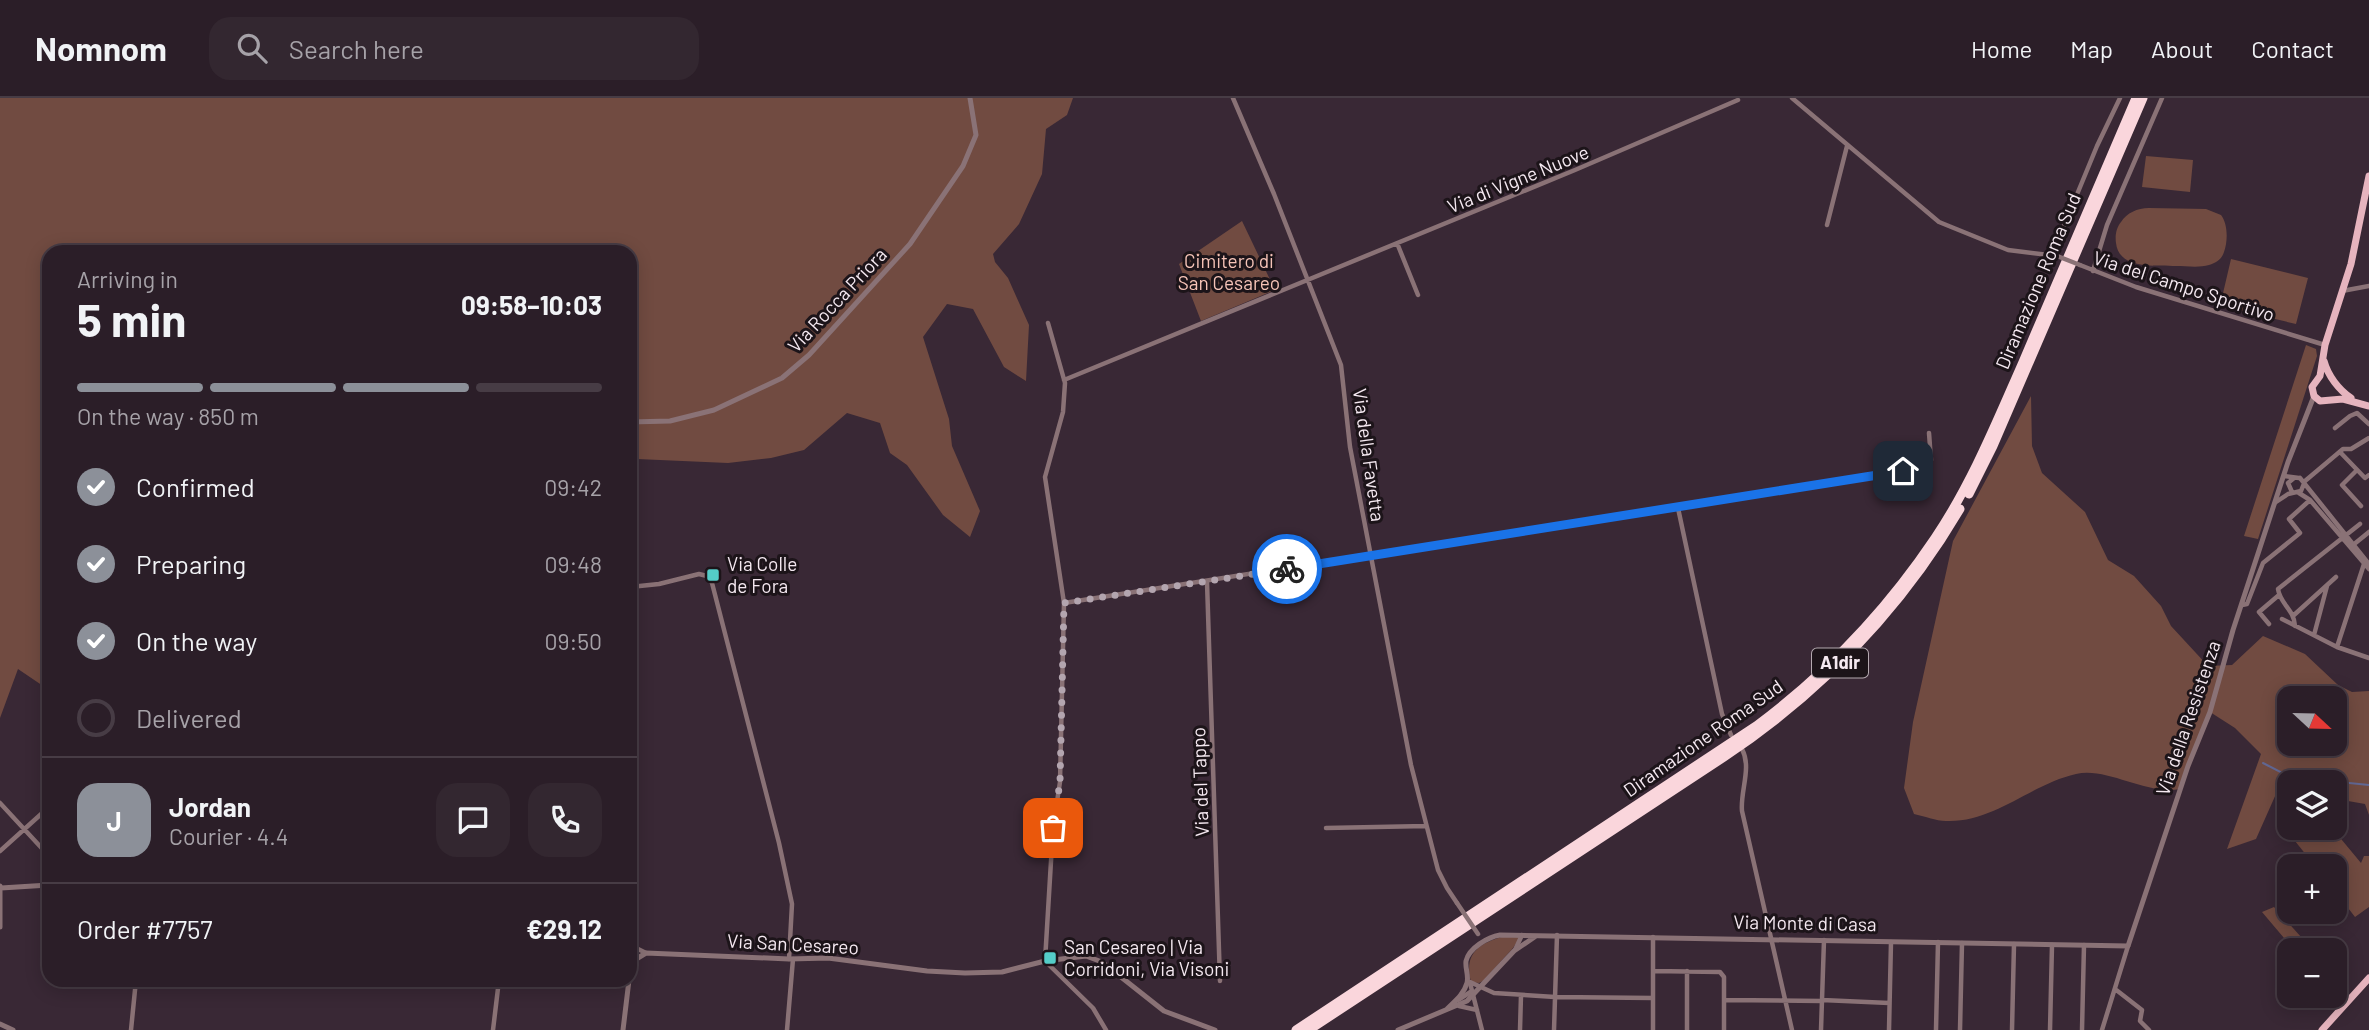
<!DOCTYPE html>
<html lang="en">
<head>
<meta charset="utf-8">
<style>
	:root { --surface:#2b1e28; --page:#332730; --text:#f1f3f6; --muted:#a6a2a8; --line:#473c45; --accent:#8c9099 }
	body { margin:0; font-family:Barlow,sans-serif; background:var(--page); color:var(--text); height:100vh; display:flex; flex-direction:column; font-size:26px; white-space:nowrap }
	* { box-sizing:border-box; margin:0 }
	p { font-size:23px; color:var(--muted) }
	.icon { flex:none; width:38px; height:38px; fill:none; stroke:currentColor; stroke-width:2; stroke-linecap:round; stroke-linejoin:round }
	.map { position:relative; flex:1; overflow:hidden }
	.side { position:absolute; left:42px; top:147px; width:595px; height:742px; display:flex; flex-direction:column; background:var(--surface); border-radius:21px; box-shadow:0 4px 18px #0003,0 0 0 2px var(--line) }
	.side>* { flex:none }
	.needle { width:46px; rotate:112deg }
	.tools { position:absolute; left:2277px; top:588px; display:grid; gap:14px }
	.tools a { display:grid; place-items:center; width:70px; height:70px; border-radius:14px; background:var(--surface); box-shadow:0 4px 18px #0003,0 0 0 2px var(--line); font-size:35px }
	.pin { position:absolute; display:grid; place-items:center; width:60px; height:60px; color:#fff; margin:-30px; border-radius:14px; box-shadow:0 4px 10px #0006 }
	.courier { position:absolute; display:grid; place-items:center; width:70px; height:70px; margin:-35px; border:5px solid #1a73e8; border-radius:50%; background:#fff; color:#222; box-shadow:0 2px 9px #0007 }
	.summary em { font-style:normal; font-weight:700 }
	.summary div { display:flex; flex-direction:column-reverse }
	.summary { display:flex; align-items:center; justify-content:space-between; height:119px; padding:0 35px }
	h1 { font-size:46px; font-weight:700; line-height:52px }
	.bar { display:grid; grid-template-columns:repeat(4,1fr); gap:10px 7px; align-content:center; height:84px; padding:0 35px }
	.bar i { height:9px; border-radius:5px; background:var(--line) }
	.bar .active { background:var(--accent) }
	.bar p { grid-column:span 4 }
	.line { display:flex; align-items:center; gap:18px; padding:0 35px; border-top:2px solid var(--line) }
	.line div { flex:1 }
	.round { display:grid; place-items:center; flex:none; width:74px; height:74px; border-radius:21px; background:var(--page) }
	ol { padding:0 35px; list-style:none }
	li { display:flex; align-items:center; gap:21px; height:77px }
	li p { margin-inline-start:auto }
	li .icon { padding:7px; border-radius:50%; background:var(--accent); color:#fff; stroke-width:4 }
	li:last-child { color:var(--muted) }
	li i { width:38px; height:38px; border:4px solid var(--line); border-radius:50% }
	header { display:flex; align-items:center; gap:42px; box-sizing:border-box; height:98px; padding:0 35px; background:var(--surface); border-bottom:2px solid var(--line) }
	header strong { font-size:33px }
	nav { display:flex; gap:38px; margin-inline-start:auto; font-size:24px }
	.search { width:490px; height:63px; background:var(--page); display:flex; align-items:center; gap:18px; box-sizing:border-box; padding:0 24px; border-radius:21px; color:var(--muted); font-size:26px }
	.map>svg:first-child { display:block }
	.green { fill:#714b41; fill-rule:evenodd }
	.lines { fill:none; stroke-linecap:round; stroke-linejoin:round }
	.stream { stroke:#616793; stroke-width:2 }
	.minor { stroke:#8a7276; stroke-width:4.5 }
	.tertiary { stroke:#8a7276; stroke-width:5 }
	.primary { stroke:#e6b4be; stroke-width:7 }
	.motorway { stroke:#fad6dc; stroke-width:9 }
	.minor-bridge { stroke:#8a7276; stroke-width:4.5 }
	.done { stroke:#b3a5af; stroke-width:7; stroke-dasharray:0 12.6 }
	.route { stroke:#1a73e8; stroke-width:9 }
	.poi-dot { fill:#54cdc8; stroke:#1c1419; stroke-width:2.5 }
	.labels { text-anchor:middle; stroke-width:6; stroke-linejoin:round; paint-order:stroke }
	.shield { fill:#1c1419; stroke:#b4a9b0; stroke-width:2 }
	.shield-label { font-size:18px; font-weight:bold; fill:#f5e9f1 }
	.street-label { font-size:19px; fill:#f5e9f1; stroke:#1c1419 }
	.park-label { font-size:19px; fill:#f6c4b8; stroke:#1c1419 }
	.poi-label { font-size:19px; fill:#f5e9f1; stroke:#1c1419; text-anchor:start }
</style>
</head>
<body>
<header>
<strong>Nomnom</strong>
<div class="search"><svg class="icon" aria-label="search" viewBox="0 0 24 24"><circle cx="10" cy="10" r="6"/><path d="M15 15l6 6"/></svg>Search here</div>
<nav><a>Home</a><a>Map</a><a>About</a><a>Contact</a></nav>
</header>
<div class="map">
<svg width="2369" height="932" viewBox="0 0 2369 932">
	<rect width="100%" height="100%" fill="#392835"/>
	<path class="green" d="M0 0H1073L1067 17 1046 31 1042 76 1019 126 993 156 995 164 1008 180 1029 227 1026 283 1004 269 973 211 947 206 923 239 949 321 952 348 980 413 970 439 943 417 907 367 890 355 880 325 847 315 804 352 771 360 728 365 637 361 630 368V154H49V592L18 571 0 620Z
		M2146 58 2193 62 2190 94 2142 89Z
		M2149 110 2206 111 2221 117C2228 126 2228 143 2224 154 2222 161 2216 165 2209 167 2199 170 2186 168 2176 168 2156 167 2119 172 2116 145 2115 138 2116 130 2121 124 2127 115 2137 110 2149 110Z
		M1242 123 1275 192 1201 223 1179 166Z
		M2231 161 2308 180 2296 226 2220 208Z
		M2306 247 2316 251 2317 258 2258 441 2244 438Z
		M2031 298 2032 348 2042 375 2085 414 2108 462 2134 478 2161 508 2171 528 2208 568 2232 567 2263 538 2305 556 2338 587 2352 594 2369 593V717L2365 706 2348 703 2335 712 2334 684H2289V697L2276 696 2256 741 2227 751 2261 656 2235 630 2210 614 2180 691C2144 697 2108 669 2076 676 2031 686 1994 725 1946 723 1936 723 1924 718 1914 716L1904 690 1913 624 1953 443ZM2289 600H2334V646H2289Z
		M2332 730 2361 765 2364 758H2369V809L2355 819 2335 793 2334 768H2315L2291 738Z
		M2274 809 2311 850 2314 852H2295L2290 847 2262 814Z
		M1502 839H1520L1513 850 1483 883 1479 885 1471 884C1464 857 1477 846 1502 839Z"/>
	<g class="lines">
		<path class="stream" d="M2263 665 2290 679 2369 687"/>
		<path class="minor" d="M1233 0 1274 96 1341 267 1350 349 1411 667 1438 772 1447 790 1457 805
			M1792 0 1939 124 2008 152 2057 158
			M1827 127 1847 48
			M1397 145 1418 197
			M2052 157 2097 48 2120 0
			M2080 167 2136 189 2325 247
			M2093 173 2107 127 2162 0
			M2342 193 2369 188
			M1048 225 1065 285 1063 314 1045 379 1064 505 1060 684 1053 730 1045 863 1093 910 1106 932
			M1064 282 1575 72 1738 2
			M2335 330 2350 318 2357 315 2369 326
			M2340 354 2365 380 2369 377
			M2357 372 2342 387 2361 408
			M2284 378 2299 380
			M2300 380 2369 466
			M2292 394 2288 385 2294 380
			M2299 395 2310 402 2369 471
			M2276 404 2288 396 2301 393 2305 383 2343 351H2351L2369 340
			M1678 410 1722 616 1731 637
			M2353 447 2369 434
			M1207 484 1220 883
			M630 489 659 486 699 476 707 478 712 485 779 745 792 806 789 861
			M1064 505 1928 369 1931 362 1929 335
			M2242 507 2247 506 2263 465 2300 435 2289 421 2310 402
			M2294 517 2336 479
			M2282 521 2337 549 2369 560
			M2269 526 2259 514 2279 497
			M2295 528C2294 511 2280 506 2278 491L2360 426
			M2314 537 2327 488
			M2337 549 2364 466
			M46 600 49 602
			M1742 651C1752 670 1740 693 1742 713L1792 932
			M0 705 49 758
			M1326 730 1426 728
			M0 753 49 709
			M630 847 646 855
			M1515 852 1522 837
			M1653 873 1720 874 1724 879V902L1822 903
			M1470 884 1494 895 1555 899 1653 900
			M1470 885 1482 932
			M2115 891 2142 912 2140 923 2149 932
			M1458 902 1472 893
			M1822 902 1889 905
			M1459 908 1477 912
			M131 932 136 882
			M493 932 499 882
			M787 932 793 861
			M1520 932 1521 897
			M1554 932 1557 837
			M1653 932V839
			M1687 932V873
			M1724 932V902
			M1821 932 1824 842
			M1889 932 1891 844
			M1936 932 1938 844
			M1960 932 1962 845
			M2012 932 2014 846
			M2050 932 2052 847
			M2082 932 2084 847
			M2102 932 2128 848"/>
		<path class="tertiary" d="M630 324 670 323 714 312 782 280 809 257 910 146 963 68 976 37 970 0
			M0 788V829
			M1 790 49 787
			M630 873 633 863 646 855 789 861 828 860 927 873 965 875 1002 874 1045 863 1086 858 1102 864 1164 913 1215 932
			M1447 911C1455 903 1464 896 1467 885 1469 877 1465 871 1466 863 1469 850 1488 839 1500 837L2128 848 2188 668 2210 614 2233 532 2288 364 2314 298
			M0 926 13 932
			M623 932 629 882
			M1398 932 1467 903 1514 853 1536 838"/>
		<path class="primary" d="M2369 78 2351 166 2325 247 2320 278 2312 289 2314 298 2320 303 2343 301 2369 308
			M2324 263C2328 278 2339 292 2351 300
			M2322 932 2369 880"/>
		<path class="motorway" d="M1969 396 1993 348 2143 0
			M1296 932 1756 628C1826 576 1886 513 1935 440 1972 385 1996 325 2023 264 2061 177 2098 88 2136 0
			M1309 932 1724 659C1820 595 1901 511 1960 411"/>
		<path class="minor-bridge" d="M2057 158 2080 167
			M1457 805 1478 836"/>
	</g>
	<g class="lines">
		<path class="done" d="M1053 730 1060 684 1064 505 1287 471"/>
		<path class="route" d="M1287 471 1903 373"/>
	</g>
	<g class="poi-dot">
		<rect x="706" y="470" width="14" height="14" rx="3.5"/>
		<rect x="1043" y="853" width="14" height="14" rx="3.5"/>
	</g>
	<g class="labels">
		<rect class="shield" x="1812" y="550.5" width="56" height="29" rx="5"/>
		<g class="shield-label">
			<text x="1840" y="571">A1dir</text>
		</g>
		<g class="street-label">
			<text transform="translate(1518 81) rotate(-22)" y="7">Via di Vigne Nuove</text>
			<text transform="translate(2038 183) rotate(-67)" y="7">Diramazione Roma Sud</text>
			<text transform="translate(2184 188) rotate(18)" y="7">Via del Campo Sportivo</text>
			<text transform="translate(837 202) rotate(-47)" y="7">Via Rocca Priora</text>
			<text transform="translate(1369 357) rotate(82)" y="7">Via della Favetta</text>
			<text transform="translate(2188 620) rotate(-71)" y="7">Via della Resistenza</text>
			<text transform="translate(1703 640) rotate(-35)" y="7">Diramazione Roma Sud</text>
			<text transform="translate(1200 684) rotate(-92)" y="7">Via del Tappo</text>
			<text transform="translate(1805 825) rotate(1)" y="7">Via Monte di Casa</text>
			<text transform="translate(793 846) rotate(3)" y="7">Via San Cesareo</text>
		</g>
		<g class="park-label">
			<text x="1229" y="170">Cimitero di<tspan x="1229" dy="22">San Cesareo</tspan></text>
		</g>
		<g class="poi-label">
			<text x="727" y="473">Via Colle<tspan x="727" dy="22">de Fora</tspan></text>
			<text x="1064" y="856">San Cesareo | Via<tspan x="1064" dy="22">Corridoni, Via Visoni</tspan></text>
		</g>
	</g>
</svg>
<div class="tools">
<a><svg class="needle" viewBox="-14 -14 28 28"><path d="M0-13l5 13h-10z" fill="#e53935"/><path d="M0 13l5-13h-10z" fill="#a6a2a8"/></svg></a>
<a><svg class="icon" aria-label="layers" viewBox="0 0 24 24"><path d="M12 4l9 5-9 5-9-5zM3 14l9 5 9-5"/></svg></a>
<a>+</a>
<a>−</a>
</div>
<div class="pin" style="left:1053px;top:730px;background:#ea580c"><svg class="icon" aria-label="bag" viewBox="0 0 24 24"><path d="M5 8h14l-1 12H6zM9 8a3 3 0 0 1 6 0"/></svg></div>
<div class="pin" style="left:1903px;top:373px;background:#1f2937"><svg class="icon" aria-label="home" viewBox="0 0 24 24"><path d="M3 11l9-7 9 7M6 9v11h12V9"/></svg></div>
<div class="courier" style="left:1287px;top:471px"><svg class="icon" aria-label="bike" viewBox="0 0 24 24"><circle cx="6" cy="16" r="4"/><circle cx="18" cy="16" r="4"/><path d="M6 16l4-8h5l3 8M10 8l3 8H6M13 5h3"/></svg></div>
<section class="side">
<div class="summary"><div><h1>5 min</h1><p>Arriving in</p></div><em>09:58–10:03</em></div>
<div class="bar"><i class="active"></i><i class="active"></i><i class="active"></i><i></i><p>On the way · 850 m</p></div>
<ol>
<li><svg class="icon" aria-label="check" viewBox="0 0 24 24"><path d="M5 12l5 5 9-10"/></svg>Confirmed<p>09:42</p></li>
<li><svg class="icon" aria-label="check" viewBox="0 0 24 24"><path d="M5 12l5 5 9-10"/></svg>Preparing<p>09:48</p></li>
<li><svg class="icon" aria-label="check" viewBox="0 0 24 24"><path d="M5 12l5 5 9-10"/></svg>On the way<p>09:50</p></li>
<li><i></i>Delivered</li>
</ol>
<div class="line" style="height:126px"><b class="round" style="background:var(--accent);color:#fff">J</b><div><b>Jordan</b><p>Courier · 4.4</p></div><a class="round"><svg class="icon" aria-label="chat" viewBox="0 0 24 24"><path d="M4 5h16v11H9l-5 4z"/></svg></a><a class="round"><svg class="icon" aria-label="phone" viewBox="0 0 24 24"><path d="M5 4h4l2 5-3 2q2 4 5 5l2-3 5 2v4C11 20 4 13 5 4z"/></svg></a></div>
<div class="line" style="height:91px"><div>Order #7757</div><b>€29.12</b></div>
</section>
</div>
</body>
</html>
